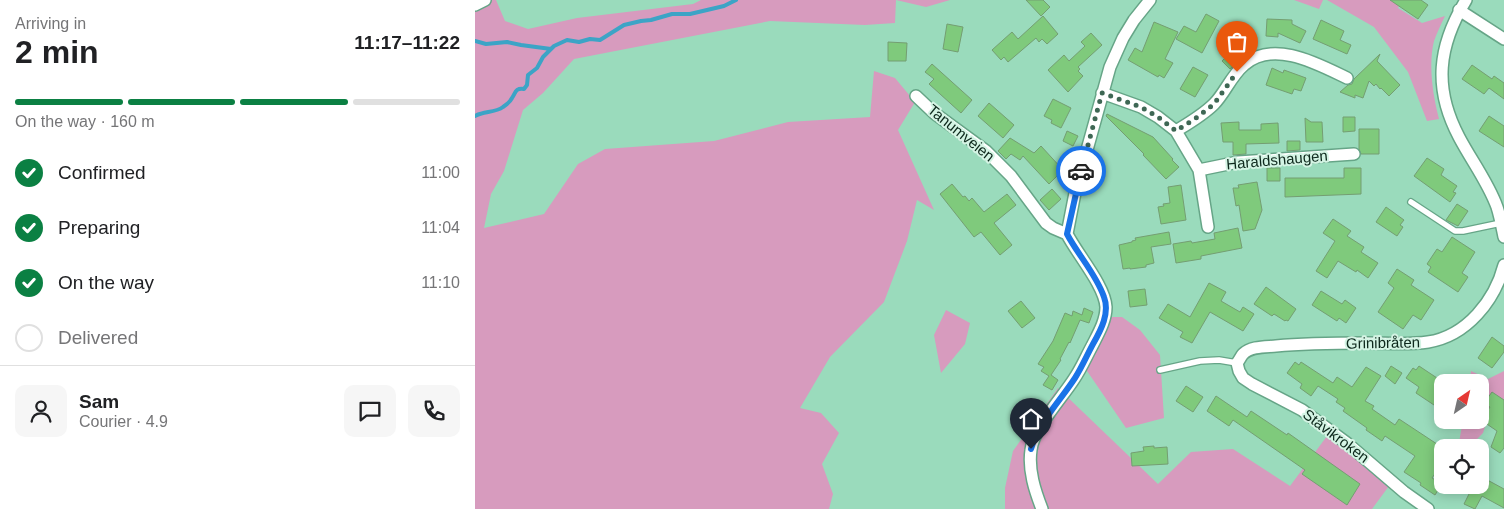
<!DOCTYPE html>
<html lang="en">
<head>
<meta charset="utf-8">
<style>
	:root { --surface:#fff; --page:#f6f6f6; --text:#202124; --muted:#757577; --line:#e0e0e0; --accent:#0b8043 }
	body { margin:0; font-family:Helvetica,sans-serif; background:var(--page); color:var(--text); height:100vh; display:flex; flex-direction:column; font-size:19px; white-space:nowrap }
	* { box-sizing:border-box; margin:0 }
	p { font-size:16px; color:var(--muted) }
	.icon { flex:none; width:28px; height:28px; fill:none; stroke:currentColor; stroke-width:2; stroke-linecap:round; stroke-linejoin:round }
	.map { position:relative; flex:1; overflow:hidden }
	.drawer { display:flex; flex-direction:column; background:var(--surface); width:475px }
	.drawer>* { flex:none }
	.needle { width:32px; rotate:34deg }
	.controls { position:absolute; left:959px; top:374px; display:grid; gap:10px }
	.controls a { display:grid; place-items:center; width:55px; height:55px; border-radius:10px; background:var(--surface); box-shadow:0 2px 12px #0003; font-size:25px }
	.pin { position:absolute; display:grid; place-items:center; width:42px; height:42px; color:#fff; margin:-51px -21px; border-radius:50% 50% 50% 0; rotate:-45deg; box-shadow:0 0 5px #0007 }
	.pin .icon { rotate:45deg }
	.courier { position:absolute; display:grid; place-items:center; width:50px; height:50px; margin:-25px; border:4px solid #1a73e8; border-radius:50%; background:#fff; color:#222; box-shadow:0 1px 6px #0007 }
	.overview em { font-style:normal; font-weight:700 }
	.overview div { display:flex; flex-direction:column-reverse }
	.overview { display:flex; align-items:center; justify-content:space-between; height:85px; padding:0 15px }
	h1 { font-size:32px; font-weight:700; line-height:38px }
	.bar { display:grid; grid-template-columns:repeat(4,1fr); gap:8px 5px; align-content:center; height:60px; padding:0 15px }
	.bar i { height:6px; border-radius:4px; background:var(--line) }
	.bar .on { background:var(--accent) }
	.bar p { grid-column:span 4 }
	.line { display:flex; align-items:center; gap:12px; padding:0 15px; border-top:1px solid var(--line) }
	.line div { flex:1 }
	.round { display:grid; place-items:center; flex:none; width:52px; height:52px; border-radius:10px; background:var(--page) }
	ol { padding:0 15px; list-style:none }
	li { display:flex; align-items:center; gap:15px; height:55px }
	li p { margin-inline-start:auto }
	li .icon { padding:5px; border-radius:50%; background:var(--accent); color:#fff; stroke-width:4 }
	li:last-child { color:var(--muted) }
	li i { width:28px; height:28px; border:2px solid var(--line); border-radius:50% }
	main { display:flex; flex:1; min-height:0 }
	.map>svg:first-child { display:block }
	.green { fill:#d79bbe }
	.lines { fill:none; stroke-linecap:round; stroke-linejoin:round }
	.stream { stroke:#3ca4c6; stroke-width:4 }
	.building { fill:#7fca7c; stroke:#749e72 }
	.service-casing { stroke:#66a587; stroke-width:8 }
	.minor-casing { stroke:#66a587; stroke-width:14 }
	.service { stroke:#fff; stroke-width:5.5 }
	.minor { stroke:#fff; stroke-width:11 }
	.done { stroke:#3e6754; stroke-width:5; stroke-dasharray:0 9 }
	.route { stroke:#1a73e8; stroke-width:6 }
	.labels { text-anchor:middle; stroke-width:4; stroke-linejoin:round; paint-order:stroke }
	.street-label { font-size:15px; fill:#0d281c; stroke:#d4f4e4 }
</style>
</head>
<body>
<main>
<section class="drawer">
<div class="overview"><div><h1>2 min</h1><p>Arriving in</p></div><em>11:17–11:22</em></div>
<div class="bar"><i class="on"></i><i class="on"></i><i class="on"></i><i></i><p>On the way · 160 m</p></div>
<ol>
<li><svg class="icon" aria-label="check" viewBox="0 0 24 24"><path d="M5 12l5 5 9-10"/></svg>Confirmed<p>11:00</p></li>
<li><svg class="icon" aria-label="check" viewBox="0 0 24 24"><path d="M5 12l5 5 9-10"/></svg>Preparing<p>11:04</p></li>
<li><svg class="icon" aria-label="check" viewBox="0 0 24 24"><path d="M5 12l5 5 9-10"/></svg>On the way<p>11:10</p></li>
<li><i></i>Delivered</li>
</ol>
<div class="line" style="height:90px"><a class="round"><svg class="icon" aria-label="person" viewBox="0 0 24 24"><circle cx="12" cy="8" r="4"/><path d="M4 21q1-7 8-7t8 7"/></svg></a><div><b>Sam</b><p>Courier · 4.9</p></div><a class="round"><svg class="icon" aria-label="chat" viewBox="0 0 24 24"><path d="M4 5h16v11H9l-5 4z"/></svg></a><a class="round"><svg class="icon" aria-label="phone" viewBox="0 0 24 24"><path d="M5 4h4l2 5-3 2q2 4 5 5l2-3 5 2v4C11 20 4 13 5 4z"/></svg></a></div>
</section>
<div class="map">
<svg width="1029" height="509" viewBox="0 0 1029 509">
	<rect width="100%" height="100%" fill="#9adbbc"/>
	<path class="green" d="M0 0H21L30 21 53 29 102 18 218 4 226 0H475L451 7 421 0 420 23 390 25 295 21 99 59 68 93 48 110 29 171 16 194 9 228 69 214 103 164 130 149 239 141 313 122 395 117 399 71 420 78 440 102 423 130 459 210 442 200 432 241 409 302 355 357 325 408 346 413 364 433 347 464 358 494 354 509H0Z
		M819 0H848L844 9Z
		M852 0H927L923 8 947 23 970 16C966 24 962 33 959 41 953 65 958 96 964 119L952 121 933 72 899 27Z
		M471 310 495 323 490 344 466 373 459 335Z
		M637 317H647L665 330 685 355 689 418 651 428 610 368 624 332Z
		M996 371 1013 379 1029 371V400L1018 401 1008 433 994 447 983 448 988 420H1005V382H995Z
		M583 388 683 484 716 452 758 449 815 486 852 436 914 486 897 509H530V488L538 451Z"/>
	<g class="lines">
		<path class="stream" d="M0 41 11 44 32 42 46 45 76 49
			M0 116C9 111 20 113 28 107 31 105 35 102 37 98 41 92 40 88 49 89L52 85 53 75 62 68 68 57 79 46 92 40 104 42 115 39 125 40 149 25 166 21 176 20 197 14H215L249 6 261 0"/>
	</g>
	<path class="building" d="M551 0H568L575 7 566 16Z
		M915 0H946L953 5 943 19Z
		M731 14 744 21 727 53 701 39 709 26 721 32Z
		M568 16 583 34 572 44 567 39 564 42 561 38 533 62 529 57 526 60 517 50 537 32 543 39Z
		M792 19 817 20V24L831 31 825 43 803 33V37L791 36Z
		M846 20 869 31 865 40 876 45 872 54 838 39Z
		M679 22 703 32 690 59 698 63 689 78 684 75 683 77 653 60 660 48 667 52Z
		M472 24 488 27 483 52 468 49Z
		M616 33 627 45 603 67 605 69 603 71 608 76 593 92 573 70 589 55 594 61 610 46 606 42Z
		M413 42 432 43 431 61H413Z
		M756 52 764 59 755 69 747 61Z
		M905 54 902 61 925 85 914 96 906 88 905 89 901 84 899 86 894 81 888 98 880 95V98L865 92 873 85 877 84 879 79Z
		M457 64 497 100 486 113 454 84 459 79 450 72Z
		M997 65 1017 79 1019 76 1029 83V99L1014 88 1009 94 987 79Z
		M718 67 733 75 720 97 705 89Z
		M797 68 808 73 809 70 831 78 826 91 819 89 817 94 791 85Z
		M578 99 596 108 586 128 576 123 577 120 569 116Z
		M514 103 539 125 528 138 503 116Z
		M632 114 678 137 698 159 697 160 704 167 691 179 668 155 669 154 631 116Z
		M1014 116 1029 126V147L1004 131Z
		M868 117H880V131L868 132Z
		M830 118 836 122H847L848 142H831Z
		M764 122V130H786V124L803 123 804 143 771 144V154L758 155V142H748L746 123Z
		M884 129H904V154H886L884 149Z
		M592 131 603 136 598 146 588 141Z
		M535 138 559 153 566 146 588 170 574 184 548 156 545 160 536 154 531 159 523 151Z
		M812 141H825V150L812 151Z
		M952 158 969 169 966 175 982 186 978 192 981 193 975 202 939 176Z
		M792 168H805V181H792Z
		M869 168H886V194L810 197V178H869Z
		M782 182 787 210 780 229 768 231 764 205 761 206 758 188H764L763 185Z
		M477 184 488 197 490 196 494 201 497 198 509 212 532 194 541 205 519 223 537 245 525 255 506 232 499 237 465 194Z
		M706 185 711 220 686 224 683 207 689 206 688 204 695 203 693 187Z
		M577 189 586 199 574 210 565 200Z
		M982 204 993 211 983 226 971 220Z
		M911 207 929 220 925 225 928 227 922 236 901 222Z
		M858 219 876 231 872 236 889 247 886 252 903 263 893 278 882 270 881 272 863 261 852 278 841 271 860 241 848 233Z
		M763 228 767 248 726 256V259L701 263 698 244 716 241 717 243 740 239 739 233Z
		M694 232 696 244 676 247 679 263 671 265V267L655 269V268L648 269 644 245 657 242V241L661 240 660 238Z
		M977 237 1000 252 987 273 993 277 983 292 953 272 956 267 952 264 962 249 967 252Z
		M922 269 939 280 936 285 959 300 946 320 938 315 928 329 903 312 919 288 913 283Z
		M734 283 751 292 746 301 765 312 768 307 779 314 768 331 735 312 717 343 705 337 708 332 684 318 693 304 715 317Z
		M791 287 821 309 813 321 811 320 810 321 799 314 797 316 779 304Z
		M670 289 672 305 655 307 653 291Z
		M846 291 867 304 870 300 881 308 871 323 864 318 862 321 837 305Z
		M546 301 560 318 547 328 533 311Z
		M609 308 618 312 614 323 605 320 595 343 594 342 585 359 586 360 576 375 583 380 577 390 568 385 574 376 566 371 569 367 563 364 578 341 590 313 597 316 598 311 607 315Z
		M1017 337 1029 346V352L1017 368 1003 358Z
		M820 362 824 365 826 362 858 383 862 377 877 387 891 367 906 376 890 401 899 406 897 409 920 425 924 419 968 448V462L957 478 967 484 960 495 945 485 946 483 929 472 940 456 910 436 907 441 891 430 892 428 868 411 870 408 861 402 863 399 843 386 836 396 825 388 827 384 812 373Z
		M916 366 927 373 920 384 910 376Z
		M944 366 968 382V411L941 393 944 387 931 378 938 368 941 370Z
		M711 386 728 397 718 412 701 401Z
		M1017 392 1029 400V448L1025 453 1016 447 1022 431 1006 420 1015 407 1009 403Z
		M741 396 772 417 776 411 812 435 813 433 885 484 872 505 827 474 830 470 758 420 754 426 732 411Z
		M679 446V448L692 447 693 464 657 466 656 453 669 451 668 447Z
		M1005 476 1029 489V508L1007 496 1000 509 989 504 996 490 986 485H1005Z"/>
	<g class="lines">
		<defs>
			<path id="service" d="M936 202 980 231H988L1026 223
				M685 370 725 361 744 360 762 363"/>
			<path id="minor" d="M991 0C963 46 958 88 984 137 996 160 1013 182 1022 207 1025 216 1027 227 1029 237
				M0 5 10 0
				M984 10 1029 39
				M627 93 666 107 683 117 701 131 724 170 733 227
				M441 96 459 113 511 151 536 176 571 223 578 228 592 234
				M701 131C714 123 728 115 739 104 750 93 756 76 769 65 798 39 843 64 872 78
				M724 170 763 162 879 154
				M567 509C560 491 553 470 556 450 558 429 587 398 599 379 606 369 611 357 617 346 623 334 631 321 631 307 630 286 602 254 592 234L600 193 635 67 648 38 659 20 675 0
				M953 509 929 492 873 444 827 410 777 384 768 378 764 371 762 363C764 361 766 356 768 354 776 346 791 347 801 346 831 343 862 343 892 343 913 343 933 345 953 342 992 336 1020 300 1029 265"/>
		</defs>
		<use href="#service" class="service-casing"/>
		<use href="#minor" class="minor-casing"/>
		<use href="#service" class="service"/>
		<use href="#minor" class="minor"/>
	</g>
	<g class="lines">
		<path class="done" d="M606 171 627 93 666 107 683 117 701 131 721 118 739 104 762 72"/>
		<path class="route" d="M556 449C564 422 585 401 600 378 607 367 612 355 618 344 626 330 635 313 629 297 621 274 603 255 592 234L606 171"/>
	</g>
	<g class="labels">
		<g class="street-label">
			<text transform="translate(486 133) rotate(39)" y="5">Tanumveien</text>
			<text transform="translate(802 160) rotate(-5)" y="5">Haraldshaugen</text>
			<text transform="translate(908 343) rotate(-1)" y="5">Grinibråten</text>
			<text transform="translate(861 436) rotate(37)" y="5">Ståvikroken</text>
		</g>
	</g>
</svg>
<div class="controls">
<a><svg class="needle" viewBox="-14 -14 28 28"><path d="M0-13l5 13h-10z" fill="#e53935"/><path d="M0 13l5-13h-10z" fill="#757577"/></svg></a>
<a><svg class="icon" aria-label="locate" viewBox="0 0 24 24"><circle cx="12" cy="12" r="6"/><path d="M12 2v4M12 18v4M2 12h4M18 12h4"/></svg></a>
</div>
<div class="pin" style="left:762px;top:72px;background:#ea580c"><svg class="icon" aria-label="bag" viewBox="0 0 24 24"><path d="M5 8h14l-1 12H6zM9 8a3 3 0 0 1 6 0"/></svg></div>
<div class="pin" style="left:556px;top:449px;background:#1f2937"><svg class="icon" aria-label="home" viewBox="0 0 24 24"><path d="M3 11l9-7 9 7M6 9v11h12V9"/></svg></div>
<div class="courier" style="left:606px;top:171px"><svg class="icon" aria-label="car" viewBox="0 0 24 24"><path d="M5 17H2v-5l4-1 3-4h7l3 4 3 1v5h-3M9 17h6M6 11h13"/><circle cx="7" cy="17" r="2"/><circle cx="17" cy="17" r="2"/></svg></div>
</div>
</main>
</body>
</html>
